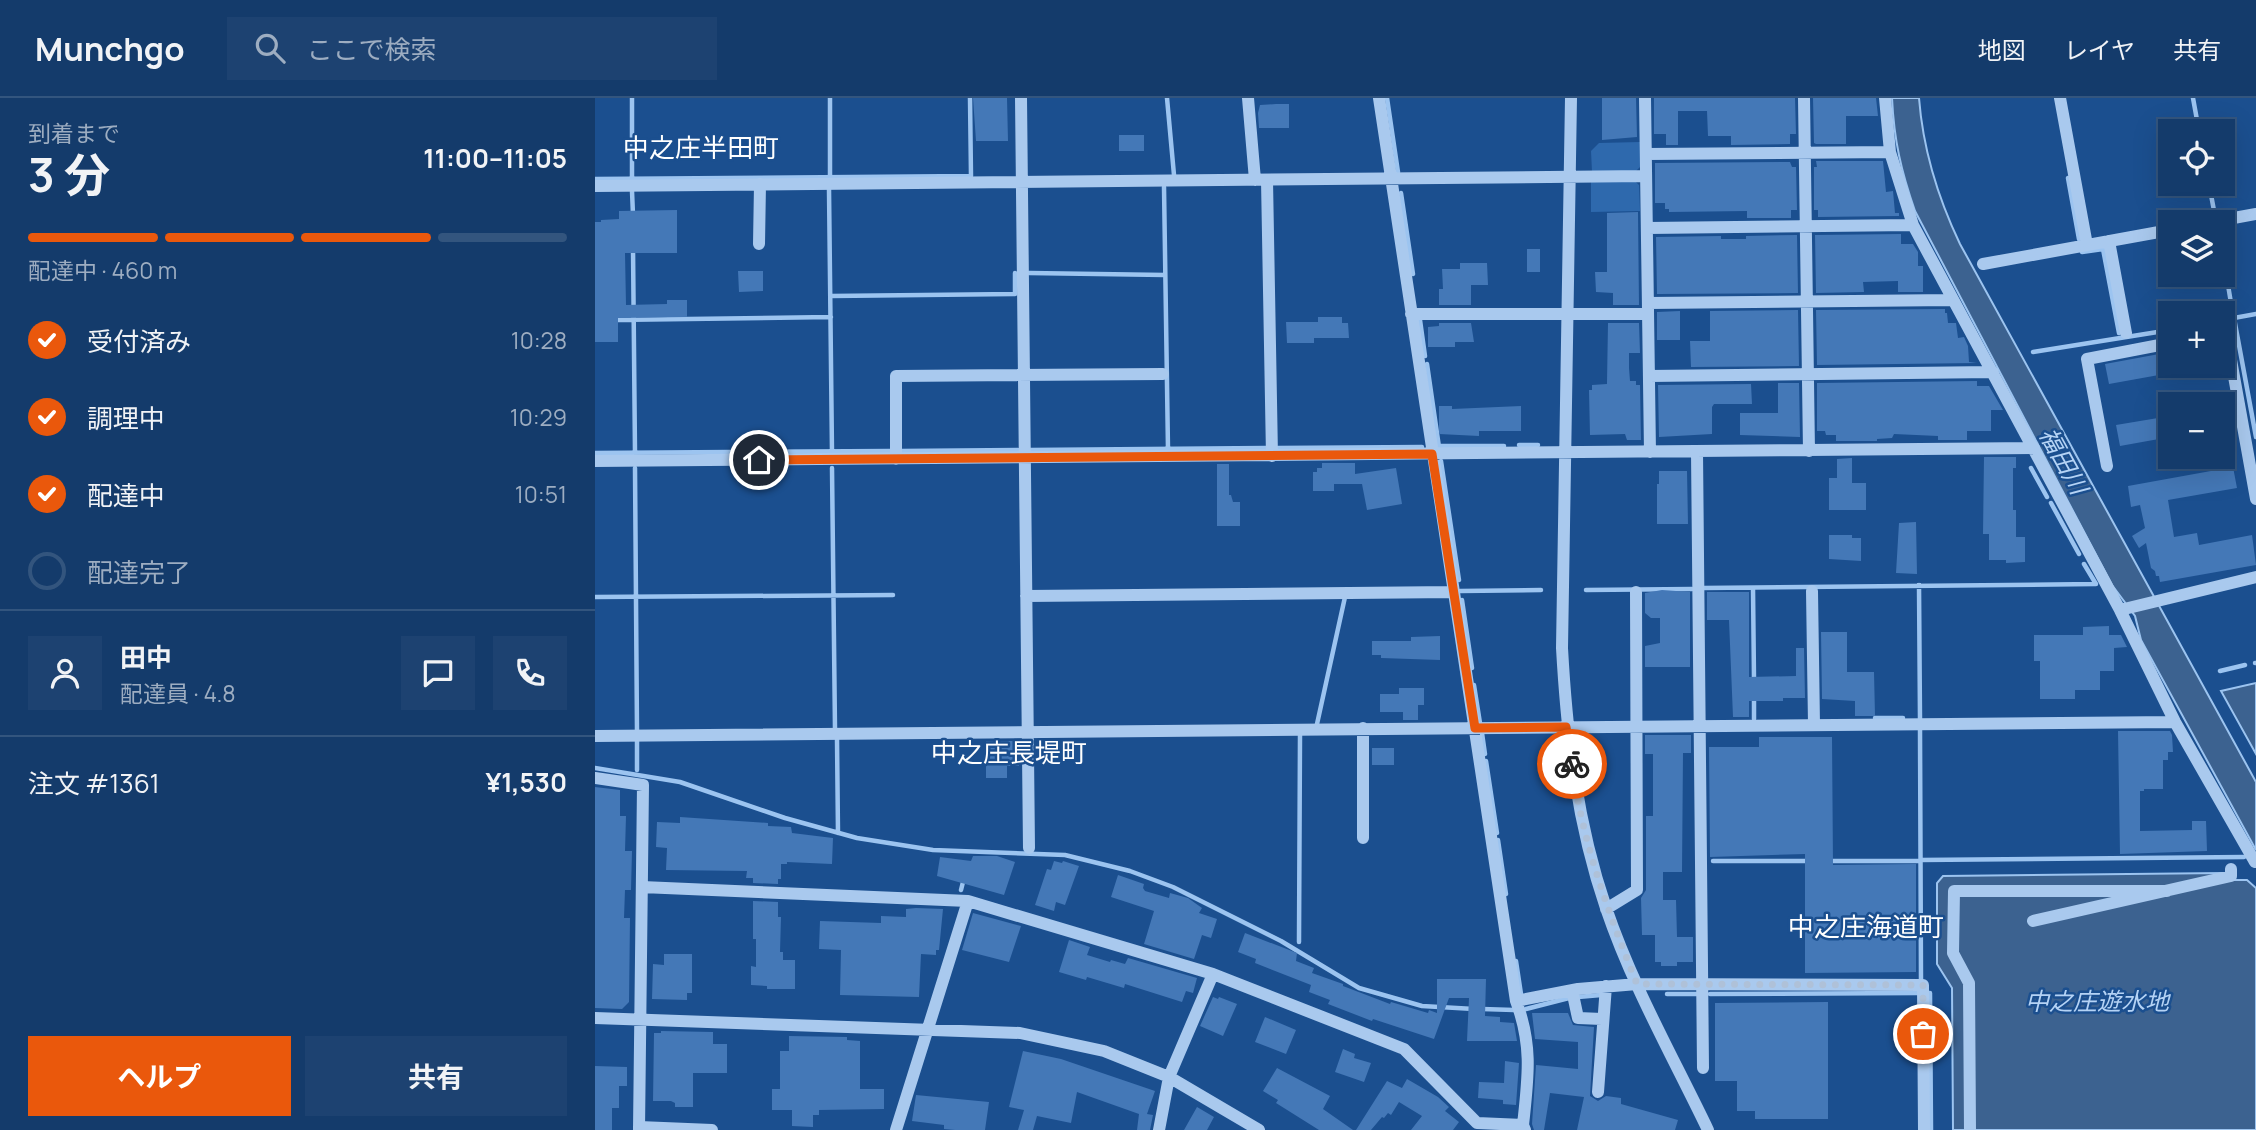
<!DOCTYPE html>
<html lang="ja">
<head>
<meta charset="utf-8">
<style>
	:root { --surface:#143b6b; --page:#1d4271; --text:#f1f3f6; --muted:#9dadc1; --line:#33557e; --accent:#ea580c }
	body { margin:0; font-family:Manrope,"Noto Sans JP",sans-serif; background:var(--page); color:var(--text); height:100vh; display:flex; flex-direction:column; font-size:26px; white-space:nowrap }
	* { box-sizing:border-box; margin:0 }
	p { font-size:23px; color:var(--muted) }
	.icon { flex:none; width:38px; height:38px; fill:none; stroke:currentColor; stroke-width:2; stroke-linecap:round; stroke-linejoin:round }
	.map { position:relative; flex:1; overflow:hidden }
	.panel { display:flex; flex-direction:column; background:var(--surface); width:595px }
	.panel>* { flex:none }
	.controls { position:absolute; left:1563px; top:21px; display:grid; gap:14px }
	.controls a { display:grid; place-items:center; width:77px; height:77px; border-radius:0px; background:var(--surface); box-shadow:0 7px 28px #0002,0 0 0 2px var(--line); font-size:35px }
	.pin { position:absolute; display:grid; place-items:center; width:60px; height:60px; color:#fff; margin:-30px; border:4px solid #fff; border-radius:50%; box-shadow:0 2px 7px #0007 }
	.courier { position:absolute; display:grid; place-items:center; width:70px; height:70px; margin:-35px; border:5px solid #ea580c; border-radius:50%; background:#fff; color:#222; box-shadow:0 2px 9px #0007 }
	.headline em { font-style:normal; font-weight:700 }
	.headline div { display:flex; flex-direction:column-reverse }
	.headline { display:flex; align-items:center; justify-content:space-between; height:119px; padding:0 28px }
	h1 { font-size:46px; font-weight:700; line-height:52px }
	.bar { display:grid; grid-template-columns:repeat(4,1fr); gap:10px 7px; align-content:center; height:84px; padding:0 28px }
	.bar i { height:9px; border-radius:5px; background:var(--line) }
	.bar .selected { background:var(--accent) }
	.bar p { grid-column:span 4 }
	.line { display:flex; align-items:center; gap:18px; padding:0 28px; border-top:2px solid var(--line) }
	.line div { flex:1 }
	.round { display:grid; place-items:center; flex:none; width:74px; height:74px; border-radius:0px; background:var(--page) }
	ol { padding:0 28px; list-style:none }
	li { display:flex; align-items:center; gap:21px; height:77px }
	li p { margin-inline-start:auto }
	li .icon { padding:7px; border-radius:50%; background:var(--accent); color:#fff; stroke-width:4 }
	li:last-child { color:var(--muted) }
	li i { width:38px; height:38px; border:4px solid var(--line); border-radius:50% }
	.action { display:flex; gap:14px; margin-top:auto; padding:14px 28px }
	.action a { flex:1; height:80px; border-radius:0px; background:var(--accent); color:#fff; font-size:28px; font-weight:700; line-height:80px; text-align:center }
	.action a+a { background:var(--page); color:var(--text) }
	header { display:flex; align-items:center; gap:42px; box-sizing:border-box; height:98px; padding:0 35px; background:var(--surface); border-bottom:2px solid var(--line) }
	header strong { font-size:33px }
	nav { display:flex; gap:38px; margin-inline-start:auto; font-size:24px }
	.search { width:490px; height:63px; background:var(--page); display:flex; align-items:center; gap:18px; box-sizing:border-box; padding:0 24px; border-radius:0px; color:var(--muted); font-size:26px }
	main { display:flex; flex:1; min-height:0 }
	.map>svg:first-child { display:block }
	.green { fill:#2e69ad }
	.water { fill:#3c6290; stroke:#9cc4f0; stroke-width:2 }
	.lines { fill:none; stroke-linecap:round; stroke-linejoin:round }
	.stream { stroke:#9cc4f0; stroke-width:4.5 }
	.building { fill:#4478b7 }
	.minor { stroke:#a9c9ee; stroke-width:12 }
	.done { stroke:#afc1d8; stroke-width:7; stroke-dasharray:0 12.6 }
	.route { stroke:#ea580c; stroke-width:9 }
	.labels { text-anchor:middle; stroke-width:5; stroke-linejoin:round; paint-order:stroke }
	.water-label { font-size:24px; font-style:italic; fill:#b5d3f5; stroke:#1b4f8f }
	.quarter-label { font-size:26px; fill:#fff; stroke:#1b4f8f }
</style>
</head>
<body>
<header>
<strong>Munchgo</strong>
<div class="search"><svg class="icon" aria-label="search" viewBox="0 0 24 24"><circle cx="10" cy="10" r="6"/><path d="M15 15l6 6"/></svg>ここで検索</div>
<nav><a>地図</a><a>レイヤ</a><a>共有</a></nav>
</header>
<main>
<section class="panel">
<div class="headline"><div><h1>3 分</h1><p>到着まで</p></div><em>11:00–11:05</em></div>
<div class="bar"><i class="selected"></i><i class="selected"></i><i class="selected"></i><i></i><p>配達中 · 460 m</p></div>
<ol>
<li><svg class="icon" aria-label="check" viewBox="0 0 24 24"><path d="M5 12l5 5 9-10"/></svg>受付済み<p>10:28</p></li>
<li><svg class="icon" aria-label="check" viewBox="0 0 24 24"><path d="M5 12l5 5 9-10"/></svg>調理中<p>10:29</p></li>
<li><svg class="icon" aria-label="check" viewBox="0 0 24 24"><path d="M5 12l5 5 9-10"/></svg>配達中<p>10:51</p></li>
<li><i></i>配達完了</li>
</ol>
<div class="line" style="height:126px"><a class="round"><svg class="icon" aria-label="person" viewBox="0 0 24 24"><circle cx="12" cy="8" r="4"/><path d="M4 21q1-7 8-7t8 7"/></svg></a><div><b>田中</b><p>配達員 · 4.8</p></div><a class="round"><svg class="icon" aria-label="chat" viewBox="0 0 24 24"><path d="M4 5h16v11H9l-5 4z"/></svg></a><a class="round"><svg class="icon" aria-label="phone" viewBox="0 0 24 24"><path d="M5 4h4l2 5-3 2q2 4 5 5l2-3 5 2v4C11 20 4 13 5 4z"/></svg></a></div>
<div class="line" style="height:91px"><div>注文 #1361</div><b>¥1,530</b></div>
<div class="action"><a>ヘルプ</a><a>共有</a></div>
</section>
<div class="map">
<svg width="1661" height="1032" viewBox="0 0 1661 1032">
	<rect width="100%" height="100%" fill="#1b4f8f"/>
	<path class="green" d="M1045 44V69L1041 73 997 74 996 53 1004 45Z
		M1039 82 1044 87 1045 113 996 114V83Z"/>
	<path class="water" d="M1297 0H1324C1328 52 1342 98 1365 146L1661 684V752L1546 542 1540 518 1517 487 1320 113C1306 73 1299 42 1297 0Z
		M1661 585V656L1626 593Z
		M1629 775 1635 782H1652L1661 790V1032H1358L1357 890 1342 866V785L1348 778Z"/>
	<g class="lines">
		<path class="stream" d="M37 0V81
			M235 0V79
			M572 0 579 77
			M792 0 803 74
			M1598 0 1604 33
			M1473 80 1484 141
			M0 81 376 78 375 0
			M1614 86 1620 118
			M569 89 573 351
			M234 91 237 354
			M37 93 38 117
			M806 95 818 176
			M38 150 40 355
			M1487 154 1508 151 1524 235
			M1628 157 1637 211
			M434 175 570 177
			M236 198 420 196V175
			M1639 220 1661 339
			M18 222 236 219
			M825 222 830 258
			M1628 222 1661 216
			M1438 254 1575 232
			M832 266 844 349
			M924 347H943
			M843 348H909
			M683 350 827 349
			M435 352 671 350
			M306 353 423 352
			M0 355 295 353
			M846 363 864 482
			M40 370 42 633
			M237 370 240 631
			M1436 370 1452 399
			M1456 405 1484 456
			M1324 487 1325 622
			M1108 490 1501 486 1489 466
			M1158 490 1159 582
			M991 492 1097 491
			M865 493 946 492
			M0 499 298 497
			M867 502 877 570
			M1660 565H1661
			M1625 573 1650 567
			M879 587 885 625
			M1159 598V621
			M1280 620H1308
			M722 626 750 499
			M1325 631 1326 881
			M887 635 890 656
			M242 641 243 735
			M891 663 902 735
			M0 670 85 684 190 720 262 740 338 752 470 757 535 773 578 789 686 843 764 890 827 908 879 911
			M42 672V643
			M903 742 911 796
			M1325 762 1649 759
			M1118 763H1215
			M1234 763H1325
			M366 792 369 780
			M704 844 705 637
			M921 863 926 896
			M1333 895H1335L1336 1032
			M1072 896H1102
			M1115 896 1324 895
			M983 899 1006 897
			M887 911 919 912
			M931 911 974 900"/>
	</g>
	<path class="building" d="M378 0H412L413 43H381Z
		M1007 0H1041L1042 39 1007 42Z
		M1059 0H1200L1201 36H1195V46L1136 47V38H1113L1112 13H1083V47H1071V36H1059Z
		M1218 0H1281L1283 18H1251V46H1221L1219 45Z
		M681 6H694V30H664L663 15 665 7Z
		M524 37H549V53H524Z
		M1221 63H1288L1291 94 1298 93 1300 115H1304V118L1223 119V112H1219V69H1222Z
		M1195 64 1197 69H1201L1202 112H1196V120H1152V113L1074 114V111H1070V105H1060V65Z
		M82 112V155H30L31 207 72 206V202H92V219L23 220V244H0V124H6V122L24 121V113Z
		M1043 114 1044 207H1018V195L1001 194 1000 174H1012V115Z
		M1306 136V146H1318L1323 154V168H1328V194H1303V183L1268 184 1269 194 1221 195 1220 137Z
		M1202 137 1203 195 1062 196 1061 139 1126 138V141H1151V138Z
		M932 151H945V174H932Z
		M865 165H892L893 187H876V207H844V191H848L847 171H865Z
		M143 173H168V193L144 194Z
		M1350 211V215H1352L1353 225H1361L1363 240 1369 239 1373 248 1374 264 1382 265 1222 267 1221 212Z
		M1203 212 1204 268 1096 269 1095 243H1115V213Z
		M1085 213V242H1062V214Z
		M723 219H747V225H753L754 240H719V245H692L691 224H723Z
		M844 225H876L879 244H860V249H833V229L844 228Z
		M1013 225H1044L1045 255H1034V270L1035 283H1041V287H1045L1046 342H1032L1030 336 995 337 994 292H997V287L1012 286V284Z
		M1575 254V275L1514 286 1510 266Z
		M1382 283V288H1394L1408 312H1396V333H1372V342H1343V338L1299 336 1297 340 1282 341V343H1241V337H1231L1230 333H1222V285Z
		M1183 285H1204L1205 339 1145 337V315H1183Z
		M1156 286 1157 306H1119L1117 309V336L1064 339 1063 287Z
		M844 308H857V311L926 308V333H884V338L844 336Z
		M1575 318V339L1525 348 1521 327Z
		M1389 359H1421V370H1418V412H1421V439H1430V464L1411 465V462H1394V436H1388Z
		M1257 360V385H1271V412H1234V380H1242V361Z
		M727 365H760V376L801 370 807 406 772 412 767 386H739V393H718V374H722V370H727Z
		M622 366H634V397H636L638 404H645V428H622Z
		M1638 369 1642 390 1573 402 1579 439 1602 435 1604 447 1657 437 1661 467 1565 484 1564 478H1561L1560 473 1556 470 1551 445 1544 450 1537 438 1550 430 1545 407 1536 409 1533 388Z
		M1064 373H1092L1093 426H1062V386H1064Z
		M1321 424 1322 476 1301 475 1304 425Z
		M1234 437H1257V440H1266V463L1234 461Z
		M1067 492 1095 494V569H1050V548L1065 545V520H1056L1050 515V495Z
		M1112 494H1154V579L1201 578V550H1209L1210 600H1188V603H1154V619H1138L1134 522H1112Z
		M1514 528V537H1526L1532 549 1519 550V573H1505V592H1480V601H1445V563H1439V537H1488V529Z
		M1226 534H1252V574H1279L1280 618H1260V603L1227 601Z
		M845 538V562L786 560V557H777V543H816V539Z
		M804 590H829V607H823V622H808V614H785V596H804Z
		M1523 633H1575L1577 637 1578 654H1573V662H1568V691H1549V693H1545V733L1597 732V723H1611L1612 753 1525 756Z
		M1050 637H1096V655H1088L1087 774H1068V802H1081L1082 839H1098V864H1082V868H1066V864H1060V837H1047L1046 800 1051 792V718H1058V656H1050Z
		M1164 639H1237L1238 767 1321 766V874L1210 875V756L1115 759 1114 649H1164Z
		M391 643H424V668H412V680H391Z
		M777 650H799V667H777Z
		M0 689 25 692V718H31L30 753H37L36 792H30L29 820H35L34 904 27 911 0 910Z
		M85 719 173 725V728L196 729 197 735 238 740 237 766 192 764V766H186V781H183V786L158 785V780H151L152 773 71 772 72 750 61 749 62 724 85 725Z
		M378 758H402L420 764 409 797 342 778 345 759 376 763Z
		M459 763 467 765 468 763 484 768 470 807 461 804 459 813 440 807 452 771 456 772Z
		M523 777 549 786 548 790 550 793 574 800 575 795 593 800 607 810 604 815 622 821 616 840 607 837 599 861 549 846 559 813 516 799Z
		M158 803 183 804V819H186L185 854H188V862H200V891H172V888L156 887V868L161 869V841H158Z
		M321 810 348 811 344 852H341V857L326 856 324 899 245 897 246 852 224 851 225 823 286 825V818L311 819V811Z
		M378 815 426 828 414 864 367 852Z
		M650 835 702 855 701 863 719 870 717 875 748 886V888L795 906 796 904 833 915 834 912 842 915V881H891L890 918 905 919V924L919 925 922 943H872L874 900H854L839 941 778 921 777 923 733 906 735 902 714 894 716 887 660 865 661 861 643 854Z
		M474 842 495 849 492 857 515 864 516 862 530 866 533 860 602 880 598 895 591 893 587 904 530 886 529 890 492 879 491 882 464 874Z
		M69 856H97V895H92V902L57 901 58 866 69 867Z
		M618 899 623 901 624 899 642 906 628 938 605 928Z
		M1233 904V1021H1160V1013H1142V983H1120V905Z
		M937 915H973L978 927 999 929 995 998 1003 1003 1011 998 1026 1000V1006L1083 1022 1080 1032H982L989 999 955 995 949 1032H939L937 1026 941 967 983 971V944L940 941Z
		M670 919 701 932 691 956 660 944Z
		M66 933 118 934V946H132V975H98V1009H80V1005L76 1003H58L59 935H66Z
		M194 938 252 939V942L265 943V991H289V1011L224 1012V1017H218V1029L197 1028V1012H177V991H185V953H194Z
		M748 951 760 956 759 960 776 965 769 984 740 974Z
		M428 953 466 961 560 993 552 1016 558 1017 555 1032H542L544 1016 482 994 476 1025 442 1018 438 1032H423L429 1012 414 1009Z
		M910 963 924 965 921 1007 908 1006V1002L883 1000 884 984 909 985Z
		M0 968 32 969V988H24V1010H17V1032H0Z
		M682 970 735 998 728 1011 758 1032H724L681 1005 683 1002 668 993Z
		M812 981 843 999 854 1009 850 1013 864 1024 858 1032H816L827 1018 804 1004 796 1017 793 1015 789 1020 787 1019 776 1032H761L792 983 807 990Z
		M321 997 394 1004 390 1032H360L349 1031V1027L317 1023Z
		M602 1009 619 1019 612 1032H589Z"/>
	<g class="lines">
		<path class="minor" d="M426 0 434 750
			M653 0 660 82
			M784 0 921 903C938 948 933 980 928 1027L930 1032
			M976 0 967 550C972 639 982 725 1011 810 1037 887 1078 959 1113 1032
			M1050 0 1055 354
			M1209 0 1214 353
			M1290 0 1295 54 1318 127 1525 512 1580 624 1660 764
			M1465 0 1492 147
			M1051 56 1295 54
			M672 82 677 358
			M0 88 1051 78
			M1617 124 1661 116
			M1052 130 1318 127
			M1514 143 1531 235
			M164 146 165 86
			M1388 166 1575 132
			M1053 205 1358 202
			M816 216H1053
			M1628 235 1631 234 1661 401
			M1054 278 1398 274
			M1102 354 1108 970
			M301 361V278L568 276
			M0 363 1439 350
			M1512 368 1492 261 1575 245
			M1217 493 1219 627
			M431 498 859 494
			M1525 512 1661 479
			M768 630V740
			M0 638 1580 624
			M0 680 48 687 44 1032
			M47 789 373 803 618 876 809 951 882 1025 928 1027
			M1011 811 1042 792 1041 494
			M1438 823 1636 778V771
			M977 892 983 920 1007 921
			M921 903 983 891 1042 886 1328 887 1329 1032
			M0 920 425 935 509 953 574 979 664 1032
			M1003 994 1011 888
			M44 1029 117 1032
			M301 1032 373 803
			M564 1032 574 979 618 876
			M1375 1032 1374 885 1358 855 1359 793H1572"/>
	</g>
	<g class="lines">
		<path class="done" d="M977 666C987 743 1013 814 1042 886L1328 887V936"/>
		<path class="route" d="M164 362 837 356 880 630 971 629 977 666"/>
	</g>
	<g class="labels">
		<g class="water-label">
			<text transform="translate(1468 363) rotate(61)" y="8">福田川</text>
			<text x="1502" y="912">中之庄遊水地</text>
		</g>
		<g class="quarter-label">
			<text x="106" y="59">中之庄半田町</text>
			<text x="414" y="664">中之庄長堤町</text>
			<text x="1271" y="838">中之庄海道町</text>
		</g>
	</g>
</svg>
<div class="controls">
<a><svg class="icon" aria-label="locate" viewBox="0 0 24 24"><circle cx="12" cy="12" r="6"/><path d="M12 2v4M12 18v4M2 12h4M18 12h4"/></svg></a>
<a><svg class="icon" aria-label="layers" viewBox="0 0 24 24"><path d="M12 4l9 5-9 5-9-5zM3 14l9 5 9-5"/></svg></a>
<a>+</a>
<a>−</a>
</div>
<div class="pin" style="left:1328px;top:936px;background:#ea580c"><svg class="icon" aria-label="bag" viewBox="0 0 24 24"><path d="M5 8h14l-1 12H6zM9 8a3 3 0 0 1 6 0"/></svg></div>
<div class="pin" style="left:164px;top:362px;background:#1f2937"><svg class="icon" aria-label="home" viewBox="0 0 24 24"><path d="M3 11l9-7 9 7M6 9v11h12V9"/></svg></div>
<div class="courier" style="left:977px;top:666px"><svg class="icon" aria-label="bike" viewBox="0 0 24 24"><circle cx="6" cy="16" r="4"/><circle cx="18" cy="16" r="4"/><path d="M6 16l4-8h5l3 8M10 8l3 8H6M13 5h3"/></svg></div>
</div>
</main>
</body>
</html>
